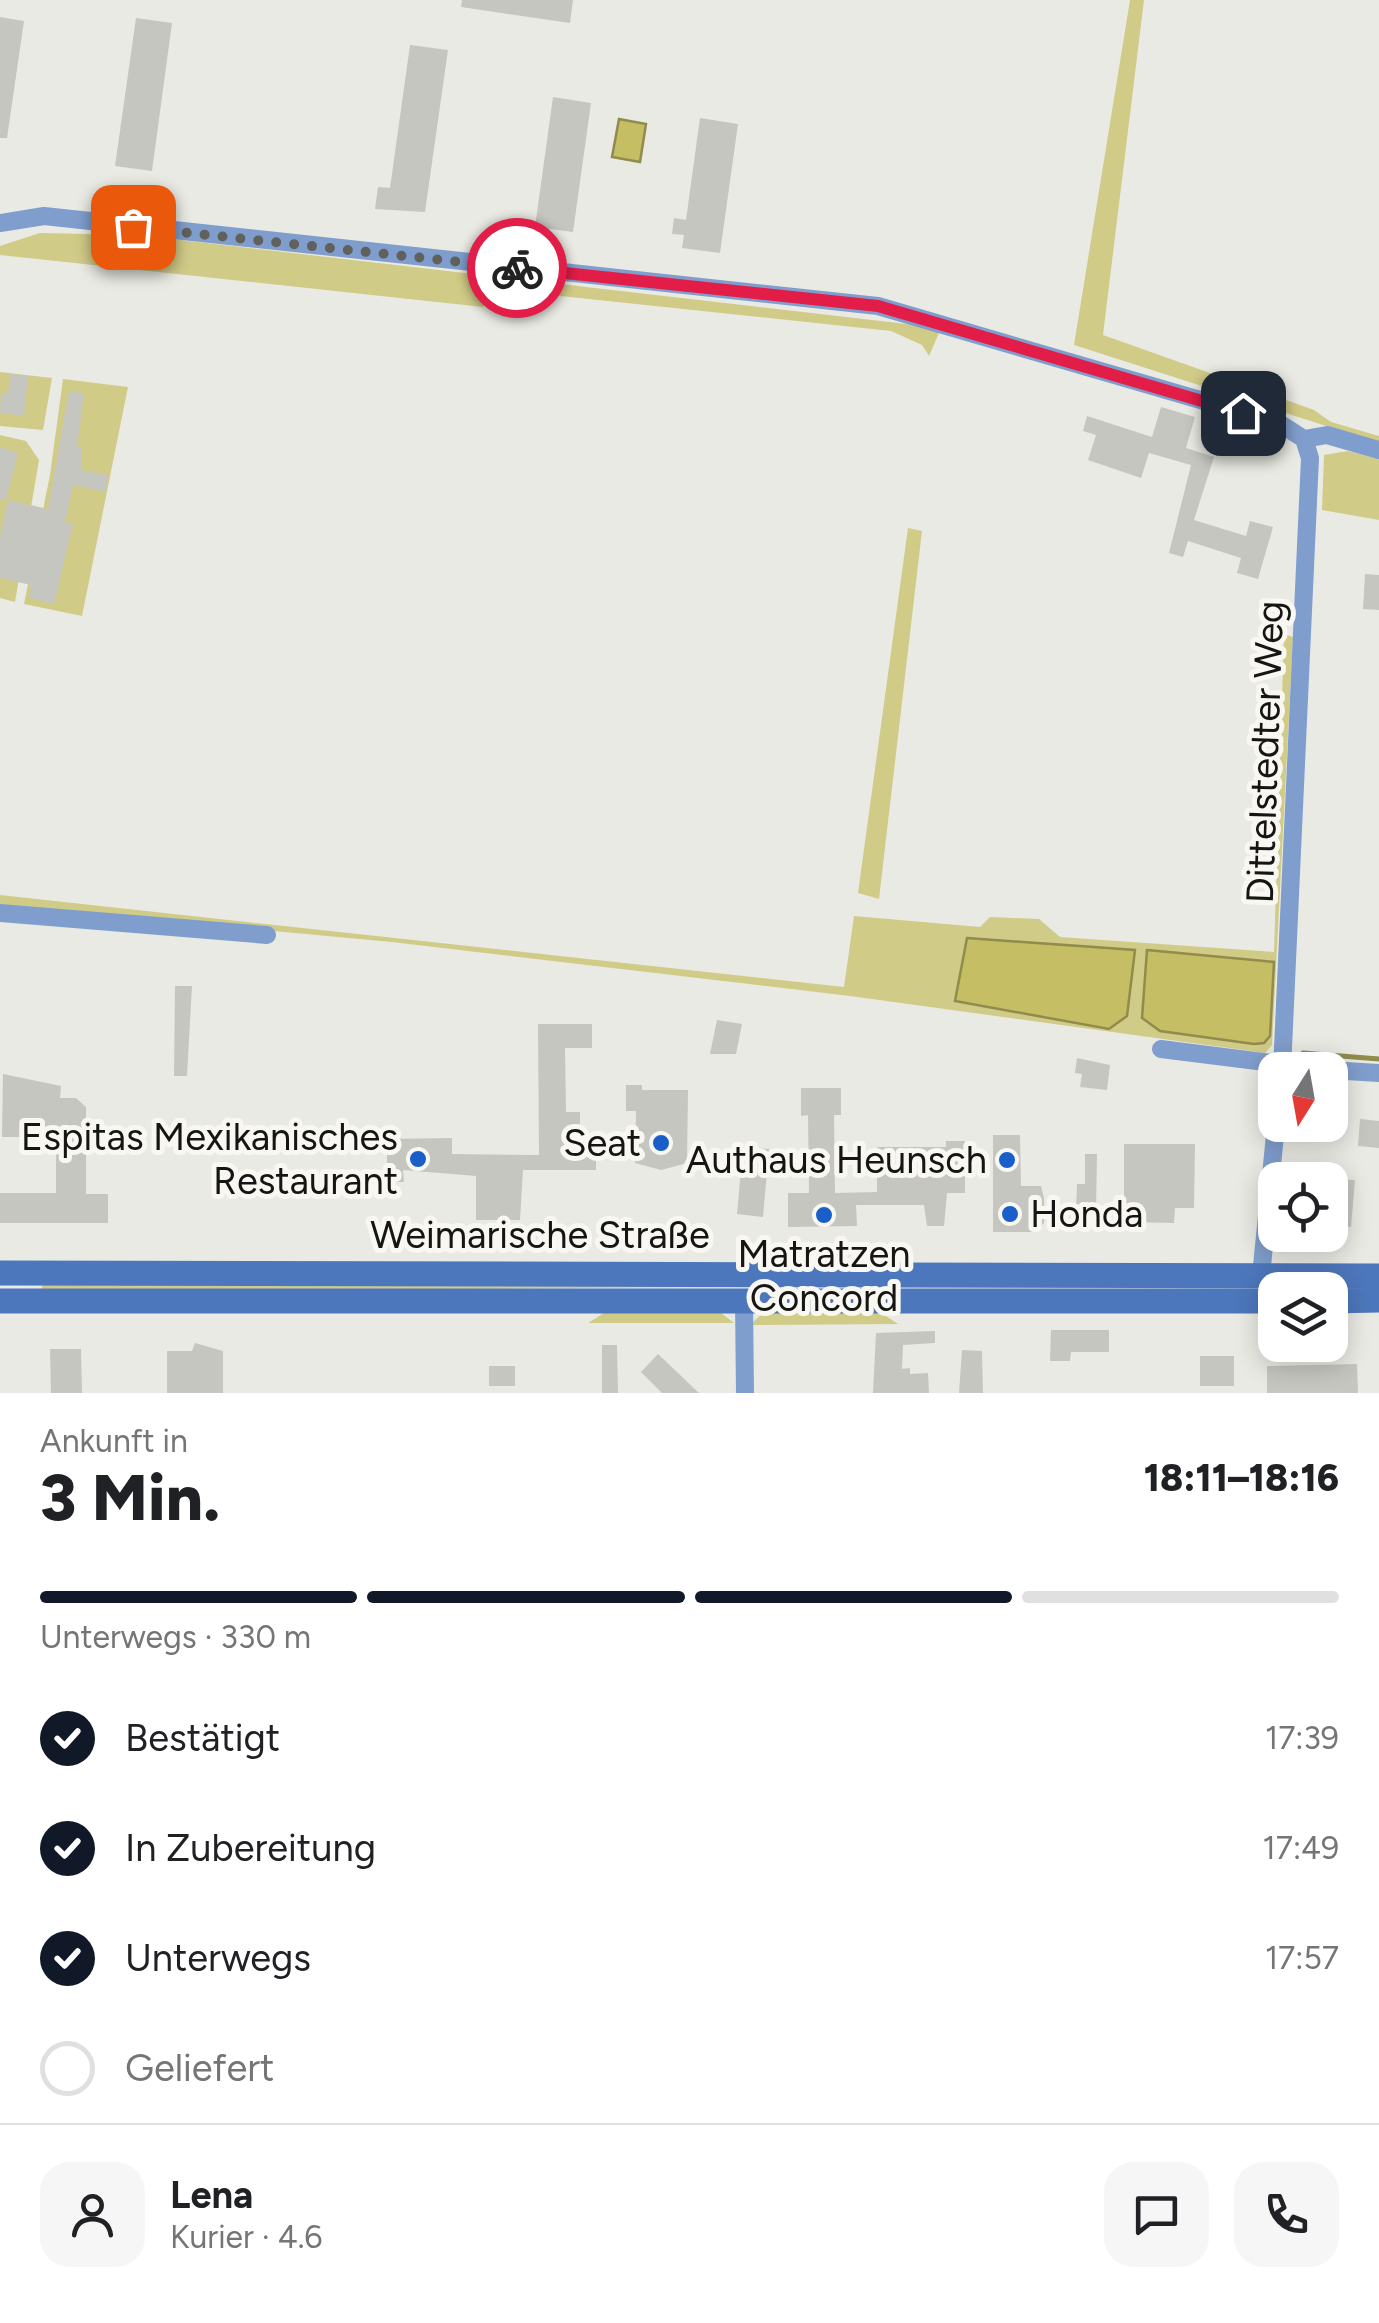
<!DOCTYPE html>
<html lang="de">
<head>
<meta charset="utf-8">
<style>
	:root { --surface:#fff; --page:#f6f6f6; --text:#202124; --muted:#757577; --line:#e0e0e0; --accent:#111827 }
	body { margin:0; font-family:Figtree,sans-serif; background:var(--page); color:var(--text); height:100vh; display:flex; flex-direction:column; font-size:38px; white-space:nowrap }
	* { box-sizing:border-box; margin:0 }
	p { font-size:32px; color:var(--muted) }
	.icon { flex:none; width:55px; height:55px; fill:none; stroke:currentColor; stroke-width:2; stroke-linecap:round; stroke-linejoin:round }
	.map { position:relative; height:1393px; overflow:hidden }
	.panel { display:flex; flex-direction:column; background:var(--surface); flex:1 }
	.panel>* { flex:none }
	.needle { width:65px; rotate:191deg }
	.buttons { position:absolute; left:1258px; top:1052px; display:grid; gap:20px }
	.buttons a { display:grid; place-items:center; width:90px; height:90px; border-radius:20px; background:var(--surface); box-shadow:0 5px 25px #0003; font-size:50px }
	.pin { position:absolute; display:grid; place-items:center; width:85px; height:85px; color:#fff; margin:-42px; border-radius:20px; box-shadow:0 5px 15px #0006 }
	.courier { position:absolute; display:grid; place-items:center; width:100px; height:100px; margin:-50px; border:8px solid #e11d48; border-radius:50%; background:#fff; color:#222; box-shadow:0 2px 12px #0007 }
	.summary em { font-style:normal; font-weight:800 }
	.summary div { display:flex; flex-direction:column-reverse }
	.summary { display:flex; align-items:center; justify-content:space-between; height:170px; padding:0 40px }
	h1 { font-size:65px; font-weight:800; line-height:75px }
	.bar { display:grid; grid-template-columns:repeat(4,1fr); gap:15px 10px; align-content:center; height:120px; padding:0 40px }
	.bar i { height:12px; border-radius:8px; background:var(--line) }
	.bar .current { background:var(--accent) }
	.bar p { grid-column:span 4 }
	.line { display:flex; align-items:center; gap:25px; padding:0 40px; border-top:2px solid var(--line) }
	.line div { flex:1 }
	.round { display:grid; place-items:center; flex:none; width:105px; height:105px; border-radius:30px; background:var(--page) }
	ol { padding:0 40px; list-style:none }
	li { display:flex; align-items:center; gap:30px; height:110px }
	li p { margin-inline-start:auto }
	li .icon { padding:10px; border-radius:50%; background:var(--accent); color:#fff; stroke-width:4 }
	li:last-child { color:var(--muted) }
	li i { width:55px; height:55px; border:5px solid var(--line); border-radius:50% }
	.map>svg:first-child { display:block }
	.green { fill:#d1cb88; fill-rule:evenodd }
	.water { fill:#c6be65; stroke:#918b4c; stroke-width:2.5 }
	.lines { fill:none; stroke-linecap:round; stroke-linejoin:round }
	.stream { stroke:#918b4c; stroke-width:5 }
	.building { fill:#c6c6c0 }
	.street { stroke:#809ecd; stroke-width:18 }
	.secondary { stroke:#4d77bc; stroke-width:25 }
	.done { stroke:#60605c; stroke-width:10; stroke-dasharray:0 18 }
	.route { stroke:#e11d48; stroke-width:12 }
	.poi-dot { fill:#195ec9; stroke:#f8f7f1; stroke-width:4 }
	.labels { text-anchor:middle; stroke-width:10; stroke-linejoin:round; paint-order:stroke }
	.street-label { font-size:38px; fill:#151513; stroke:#f8f7f1 }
	.poi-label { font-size:38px; fill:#151513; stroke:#f8f7f1; text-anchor:end }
</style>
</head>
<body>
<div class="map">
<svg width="1379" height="1393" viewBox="0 0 1379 1393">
	<rect width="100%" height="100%" fill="#eaeae4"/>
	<path class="green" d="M1130 0H1144L1103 335 1314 410 1331 422 1379 436V443L1074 345Z
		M40 233 137 235 941 328 929 356 922 345 891 331 495 289 483 307 0 255V246Z
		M0 372 52 378 43 430 0 426Z
		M63 379 128 387 82 616 24 604 50 475Z
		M0 435 26 441 39 460 15 602 0 598Z
		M1348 451 1379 459V520L1322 510 1324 455Z
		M908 528 922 531 879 899 858 893Z
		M1284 634 1293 637 1272 1045 1265 1053 850 996 392 942 0 906V895L844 987 854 916 980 927 990 917 1039 919 1060 937 1274 952ZM967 938 1135 950 1109 1029 956 1001Z
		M42 1284H728L729 1287 42 1292Z
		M612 1308 720 1312 734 1323H588Z
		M874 1308 898 1324 750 1325 766 1310Z"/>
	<path class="water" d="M619 119 646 124 640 162 612 157Z
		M967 938 1135 950 1127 1016 1109 1029 955 1001Z
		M1147 950 1274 962 1270 1036 1264 1043 1254 1044 1160 1031 1142 1018Z"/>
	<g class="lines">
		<path class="stream" d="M1303 1053 1379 1059"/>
	</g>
	<path class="building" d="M462 0H573L570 23 461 7Z
		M0 17 24 21 7 138H0Z
		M136 18 172 23 152 171 115 166Z
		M410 45 448 50 425 212 375 209 378 187 390 188Z
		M553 97 591 103 573 232 535 227Z
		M700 118 738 124 720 253 682 248 684 235 672 234 674 218 686 220Z
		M10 374 28 376 24 416 0 413 1 392 8 393Z
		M69 391 84 393 77 448H81V470L108 475 105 492 73 485 65 523 73 524 54 604 29 598 31 585 0 578V536L8 500 48 509Z
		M1161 407 1195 417 1186 448 1214 457 1194 520 1246 536 1250 521 1273 527 1258 579 1237 573 1241 558 1188 541 1183 557 1169 553 1191 465 1149 453 1141 478 1088 460 1096 435 1083 431 1087 416 1152 437Z
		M0 447 18 453 6 500 0 499Z
		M1365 574 1379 575V610L1363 609Z
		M175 986H192L187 1076H174Z
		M717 1020 742 1024 736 1054H710Z
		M538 1024H592V1048H565L566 1112H580V1154H596V1170H523L520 1220H476V1176L403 1170 404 1182H387V1139L452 1138V1154L539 1155Z
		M1077 1058 1110 1065 1107 1090 1080 1087 1082 1074 1075 1073Z
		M3 1074 61 1086 60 1098H76L86 1107V1194H108V1223H0V1193H56V1137H2Z
		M626 1085H642V1090H688L687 1163 661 1170 635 1163 636 1111H626Z
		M801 1088H841V1115H834L835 1193 877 1192V1147H946V1141H965V1193H947L944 1226H927L924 1205H856L857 1226 788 1227V1193H809L808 1115 801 1116Z
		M1360 1119 1379 1121V1148L1358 1146Z
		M993 1135H1020L1021 1186H1041L1044 1198V1223L1035 1232H993Z
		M1124 1144H1195L1194 1208H1175L1174 1223 1130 1222V1212H1124Z
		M743 1147 769 1149 763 1217 737 1214Z
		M1085 1154H1097L1096 1212H1076L1077 1184H1085Z
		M1330 1179 1355 1180 1351 1227 1337 1226 1338 1200H1330Z
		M1051 1330H1109V1352H1071L1070 1361H1050Z
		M935 1331V1343L903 1345 902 1369 910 1368V1374L928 1373 929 1393H873L876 1333Z
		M195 1343 223 1351V1393H167V1351H192Z
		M602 1345H617L618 1393H602Z
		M50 1349H81L82 1393H51Z
		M962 1350 982 1351 983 1393H959Z
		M658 1354 699 1393H662L641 1372Z
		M1200 1356H1234V1386H1200Z
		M1357 1364 1358 1393H1267V1366Z
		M489 1366H515V1386H489Z"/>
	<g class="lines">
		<path class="street" d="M0 223 44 216 878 306 1279 423 1304 439 1327 435 1379 450
			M0 913 267 935
			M1161 1049 1328 1070
			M1282 1070 1310 458 1304 439
			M1330 1070 1379 1073
			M1261 1276 1276 1125
			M744 1300 745 1393"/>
		<path class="secondary" d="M0 1273 1379 1276
			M0 1301H1275
			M1330 1301 1379 1300"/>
	</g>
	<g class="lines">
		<path class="done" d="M133 227 517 268"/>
		<path class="route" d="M517 268 878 306 1243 413"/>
	</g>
	<g class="poi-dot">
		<circle cx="661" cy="1143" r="10"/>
		<circle cx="418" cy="1159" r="10"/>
		<circle cx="1007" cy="1160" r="10"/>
		<circle cx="1010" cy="1214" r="10"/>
		<circle cx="824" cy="1215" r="10"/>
	</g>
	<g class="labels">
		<g class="street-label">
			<text transform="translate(1265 752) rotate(-88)" y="13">Dittelstedter Weg</text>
			<text x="540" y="1248">Weimarische Straße</text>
		</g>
		<g class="poi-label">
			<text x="398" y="1150">Espitas Mexikanisches<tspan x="398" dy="44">Restaurant</tspan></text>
			<text x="641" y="1156">Seat</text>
			<text x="987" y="1173">Authaus Heunsch</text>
			<text x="1030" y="1227" text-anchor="start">Honda</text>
			<text x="824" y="1267" text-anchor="middle">Matratzen<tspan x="824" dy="44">Concord</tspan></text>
		</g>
	</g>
</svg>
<div class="buttons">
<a><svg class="needle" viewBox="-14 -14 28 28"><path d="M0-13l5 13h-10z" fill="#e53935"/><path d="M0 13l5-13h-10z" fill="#757577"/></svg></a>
<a><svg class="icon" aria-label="locate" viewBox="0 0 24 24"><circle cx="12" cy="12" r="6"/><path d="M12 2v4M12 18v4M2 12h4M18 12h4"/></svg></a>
<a><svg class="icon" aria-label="layers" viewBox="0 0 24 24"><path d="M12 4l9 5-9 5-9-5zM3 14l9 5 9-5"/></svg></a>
</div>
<div class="pin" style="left:133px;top:227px;background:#ea580c"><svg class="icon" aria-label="bag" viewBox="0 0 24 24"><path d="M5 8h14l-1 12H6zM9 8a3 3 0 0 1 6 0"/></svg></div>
<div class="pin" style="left:1243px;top:413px;background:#1f2937"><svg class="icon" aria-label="home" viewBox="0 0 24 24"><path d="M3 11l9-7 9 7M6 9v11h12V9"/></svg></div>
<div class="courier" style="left:517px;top:268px"><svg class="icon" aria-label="bike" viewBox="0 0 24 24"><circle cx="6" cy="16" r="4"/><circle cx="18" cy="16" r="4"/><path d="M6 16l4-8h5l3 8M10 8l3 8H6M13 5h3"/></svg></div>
</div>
<section class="panel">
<div class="summary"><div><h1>3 Min.</h1><p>Ankunft in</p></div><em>18:11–18:16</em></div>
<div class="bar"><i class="current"></i><i class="current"></i><i class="current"></i><i></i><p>Unterwegs · 330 m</p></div>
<ol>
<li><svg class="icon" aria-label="check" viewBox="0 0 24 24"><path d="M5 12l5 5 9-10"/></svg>Bestätigt<p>17:39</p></li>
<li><svg class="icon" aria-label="check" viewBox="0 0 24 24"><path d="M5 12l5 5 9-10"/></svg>In Zubereitung<p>17:49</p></li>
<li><svg class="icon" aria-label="check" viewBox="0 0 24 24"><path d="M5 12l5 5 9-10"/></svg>Unterwegs<p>17:57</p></li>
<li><i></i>Geliefert</li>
</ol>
<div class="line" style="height:180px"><a class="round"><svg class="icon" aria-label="person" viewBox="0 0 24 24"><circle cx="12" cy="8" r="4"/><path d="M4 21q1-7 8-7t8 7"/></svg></a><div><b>Lena</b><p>Kurier · 4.6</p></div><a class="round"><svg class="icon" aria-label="chat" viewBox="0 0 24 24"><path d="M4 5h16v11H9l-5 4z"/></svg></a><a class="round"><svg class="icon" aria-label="phone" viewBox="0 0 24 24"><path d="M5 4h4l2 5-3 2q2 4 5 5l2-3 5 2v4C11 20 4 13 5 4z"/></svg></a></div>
</section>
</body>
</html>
